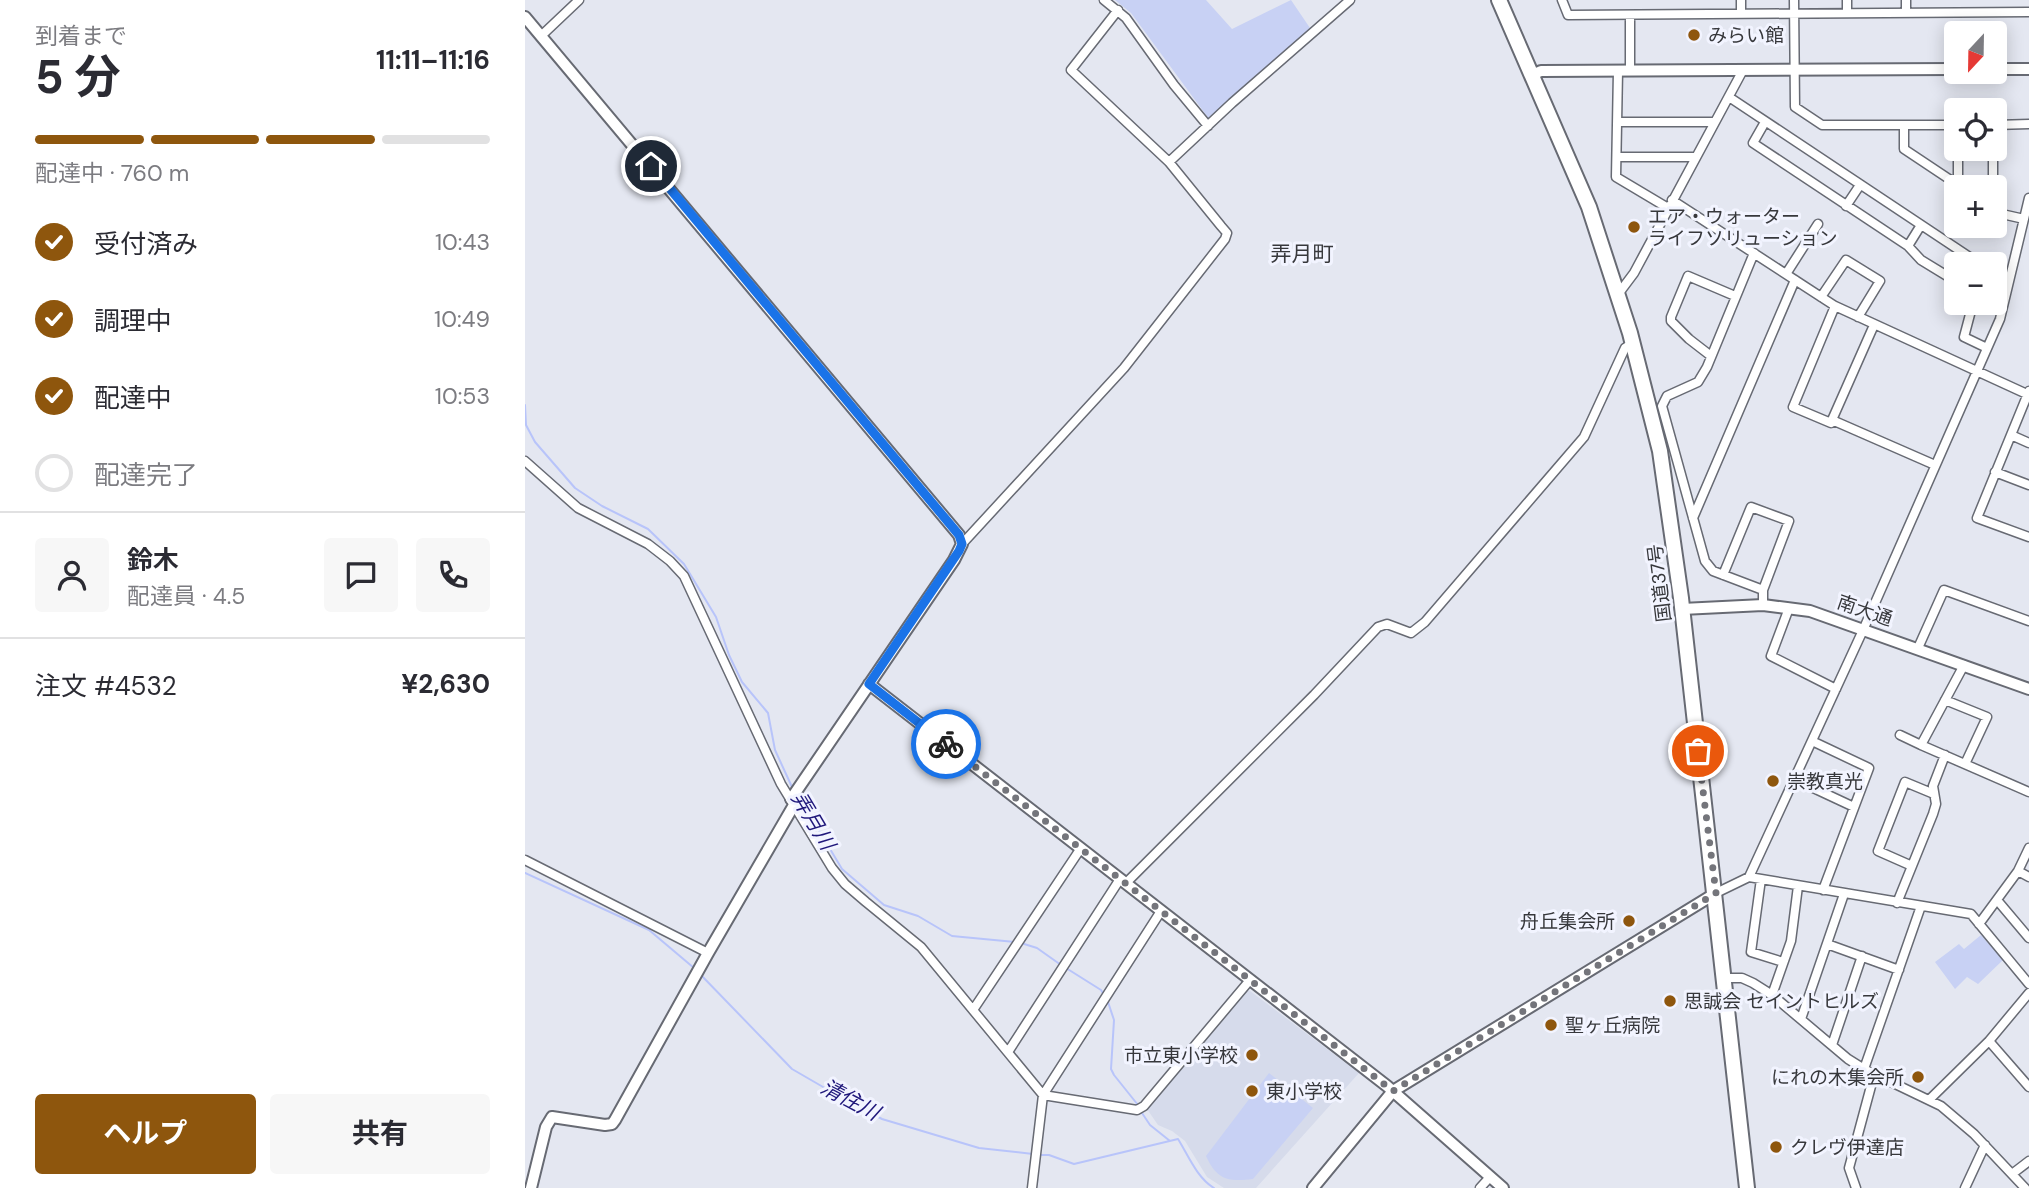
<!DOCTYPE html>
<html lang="ja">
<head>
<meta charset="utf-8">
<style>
	:root { --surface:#fff; --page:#f7f7f7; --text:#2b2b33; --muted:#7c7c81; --line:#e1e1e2; --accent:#8e560d }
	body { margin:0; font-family:"DM Sans","Noto Sans JP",sans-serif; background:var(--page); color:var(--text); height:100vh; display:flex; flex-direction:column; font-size:26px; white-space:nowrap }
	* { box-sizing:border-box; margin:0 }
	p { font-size:23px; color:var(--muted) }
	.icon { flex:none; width:38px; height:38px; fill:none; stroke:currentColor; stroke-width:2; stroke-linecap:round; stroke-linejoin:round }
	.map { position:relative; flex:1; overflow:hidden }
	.panel { display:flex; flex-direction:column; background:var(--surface); width:525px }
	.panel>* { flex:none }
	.needle { width:46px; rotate:202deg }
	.controls { position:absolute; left:1419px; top:21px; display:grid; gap:14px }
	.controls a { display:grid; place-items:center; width:63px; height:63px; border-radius:7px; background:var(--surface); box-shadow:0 4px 18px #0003; font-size:35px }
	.pin { position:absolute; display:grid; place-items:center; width:60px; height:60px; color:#fff; margin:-30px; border:4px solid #fff; border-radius:50%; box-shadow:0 2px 7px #0007 }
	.courier { position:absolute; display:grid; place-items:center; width:70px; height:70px; margin:-35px; border:5px solid #1a73e8; border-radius:50%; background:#fff; color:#222; box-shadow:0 2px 9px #0007 }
	.overview em { font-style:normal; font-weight:700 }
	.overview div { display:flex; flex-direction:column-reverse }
	.overview { display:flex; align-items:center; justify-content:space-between; height:119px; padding:0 35px }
	h1 { font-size:46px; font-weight:700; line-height:52px }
	.bar { display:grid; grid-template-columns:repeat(4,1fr); gap:10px 7px; align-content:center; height:84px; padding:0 35px }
	.bar i { height:9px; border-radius:5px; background:var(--line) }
	.bar .current { background:var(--accent) }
	.bar p { grid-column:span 4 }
	.line { display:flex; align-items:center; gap:18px; padding:0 35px; border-top:2px solid var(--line) }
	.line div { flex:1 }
	.round { display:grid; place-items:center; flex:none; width:74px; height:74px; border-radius:7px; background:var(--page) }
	ol { padding:0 35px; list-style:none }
	li { display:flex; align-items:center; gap:21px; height:77px }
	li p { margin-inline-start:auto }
	li .icon { padding:7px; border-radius:50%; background:var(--accent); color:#fff; stroke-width:4 }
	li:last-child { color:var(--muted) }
	li i { width:38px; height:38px; border:4px solid var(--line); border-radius:50% }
	.button { display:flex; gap:14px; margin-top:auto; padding:14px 35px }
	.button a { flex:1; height:80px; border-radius:7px; background:var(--accent); color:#fff; font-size:28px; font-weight:700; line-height:80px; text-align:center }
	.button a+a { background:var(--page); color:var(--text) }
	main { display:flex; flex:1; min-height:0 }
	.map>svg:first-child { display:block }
	.built { fill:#d6dbeb }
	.green { fill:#c8d1f4 }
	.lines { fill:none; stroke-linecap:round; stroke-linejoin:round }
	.stream { stroke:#b8c4fa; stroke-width:2 }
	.street-casing { stroke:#676a73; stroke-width:11 }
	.secondary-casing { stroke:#676a73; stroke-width:14 }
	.highway-casing { stroke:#676a73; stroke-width:18 }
	.street { stroke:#fff; stroke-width:8 }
	.secondary { stroke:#fff; stroke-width:10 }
	.highway { stroke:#fff; stroke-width:14 }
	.done { stroke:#74757b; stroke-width:7; stroke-dasharray:0 12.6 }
	.route { stroke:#1a73e8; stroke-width:9 }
	.poi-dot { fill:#8e560d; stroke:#f2f4ff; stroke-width:2.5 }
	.labels { text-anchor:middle; stroke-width:6; stroke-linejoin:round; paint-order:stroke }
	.poi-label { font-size:19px; fill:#37383c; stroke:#f2f4ff; text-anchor:start }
	.street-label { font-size:19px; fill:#37383c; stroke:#f2f4ff }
	.neighbourhood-label { font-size:21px; fill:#37383c; stroke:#f2f4ff }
	.water-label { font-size:21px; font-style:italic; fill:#1f177b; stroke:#f2f4ff }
</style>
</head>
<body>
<main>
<section class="panel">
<div class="overview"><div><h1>5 分</h1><p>到着まで</p></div><em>11:11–11:16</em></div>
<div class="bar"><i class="current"></i><i class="current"></i><i class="current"></i><i></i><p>配達中 · 760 m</p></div>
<ol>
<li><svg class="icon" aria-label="check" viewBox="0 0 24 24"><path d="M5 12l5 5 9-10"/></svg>受付済み<p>10:43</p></li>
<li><svg class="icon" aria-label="check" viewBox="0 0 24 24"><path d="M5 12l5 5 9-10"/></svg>調理中<p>10:49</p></li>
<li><svg class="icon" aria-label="check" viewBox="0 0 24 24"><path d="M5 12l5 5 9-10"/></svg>配達中<p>10:53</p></li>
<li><i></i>配達完了</li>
</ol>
<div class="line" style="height:126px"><a class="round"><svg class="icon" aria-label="person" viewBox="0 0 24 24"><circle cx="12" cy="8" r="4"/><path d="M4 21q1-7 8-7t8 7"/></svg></a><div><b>鈴木</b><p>配達員 · 4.5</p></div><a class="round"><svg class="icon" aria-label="chat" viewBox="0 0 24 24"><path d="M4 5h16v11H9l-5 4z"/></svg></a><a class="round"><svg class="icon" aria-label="phone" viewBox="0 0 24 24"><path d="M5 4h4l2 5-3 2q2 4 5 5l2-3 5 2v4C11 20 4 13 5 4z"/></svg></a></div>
<div class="line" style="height:91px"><div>注文 #4532</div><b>¥2,630</b></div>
<div class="button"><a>ヘルプ</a><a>共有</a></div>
</section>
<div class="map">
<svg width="1504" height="1188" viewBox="0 0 1504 1188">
	<rect width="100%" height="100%" fill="#e4e7f1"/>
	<path class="built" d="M719 990 725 991 834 1073 731 1188H699L682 1177 660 1141 647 1131 633 1125 622 1109Z"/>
	<path class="green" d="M590 0H681L707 29 766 0 785 28 684 119 606 13Z
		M1456 935 1478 960 1453 984 1442 977 1430 989 1410 962 1434 944 1439 949Z
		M744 1073 788 1108 728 1179C703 1182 692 1180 681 1156Z"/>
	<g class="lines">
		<path class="stream" d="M0 405 1 425 10 442 50 488 77 506 123 529 159 564 191 617 204 655 217 682 243 713 250 750 267 787
			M274 797 317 869 359 905 393 916 427 936 490 942
			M0 873 124 930 169 968
			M496 943 512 948 536 965
			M541 968 576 990 579 995
			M175 974 267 1069 305 1091 357 1119 454 1148 508 1154
			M582 999 589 1020 586 1069 589 1075 613 1105
			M615 1110 625 1125 645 1141
			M513 1155H524L549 1164 653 1139C663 1155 672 1178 689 1188"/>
		<defs>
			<path id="street" d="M579 0 601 18 649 85 683 126
				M1037 0 1043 15 1504 12
				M1216 0V14
				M1269 0 1270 107 1297 125H1432
				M1381 0V13
				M1322 13V0
				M16 36 54 0
				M1093 71 1091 177 1143 208
				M1105 71V15
				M1204 97 1455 264
				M1093 122H1190
				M1240 122 1228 143 1383 246 1396 260 1432 282
				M1379 125V149L1436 187
				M1470 125 1504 124
				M1468 149V187
				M1092 157H1171
				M644 162 707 103 825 0
				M1430 183 1433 177V149
				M1147 200 1310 306 1504 395
				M1321 206 1335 185
				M1470 210 1477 214 1499 219
				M1383 246 1396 225
				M1229 253 1182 367 1173 382 1142 396 1137 406 1180 561 1188 571 1238 590V605
				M1261 274 1293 224
				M1094 293 1109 273 1218 70
				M1296 297 1321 260 1355 281 1333 317
				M1448 303 1439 337 1462 348
				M1310 306 1268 407 1306 423 1307 420 1410 465
				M1186 356 1164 339 1146 321V317L1163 276 1210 296
				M1504 391 1452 518 1504 537
				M1307 420 1349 325
				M1486 435 1504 443
				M0 461 53 508 123 544 145 561 159 576 256 784 307 868 320 884 341 902 396 947 518 1095 612 1110 619 1106 725 980
				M1470 472 1504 485
				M1168 518 1270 280
				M437 544 599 368 700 239 702 233 696 226 644 162 546 70 593 10
				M1198 575 1226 507 1264 521 1238 590
				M1264 608 1246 656 1311 689
				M1393 648 1419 590 1504 621
				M1439 665 1396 745 1504 792
				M1420 700 1462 717 1440 764
				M1375 735 1396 745
				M1287 741 1344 768 1298 890
				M1269 779 1329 807
				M0 860 183 953
				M1387 866 1353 851 1380 782 1409 794
				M1493 871 1504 877
				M1224 877 1339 628 1475 319 1504 198
				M1236 879 1226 952 1258 962
				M601 883 789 695 853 627 862 624 886 633 900 622 1059 437 1100 348 1108 343
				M1191 893 1224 877 1446 914 1504 984
				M1472 900 1504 938
				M1372 903 1408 814 1411 804 1408 786 1420 755
				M1454 924 1493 871 1504 848
				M1302 944 1374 970
				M1198 978H1217L1228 983 1247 995 1323 1059 1339 1069 1416 1106 1449 1134 1500 1188
				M1247 995 1266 941 1273 886
				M448 1010 556 848
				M1276 1019 1319 894
				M1464 1041 1504 1087
				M1307 1045 1337 956
				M483 1052 595 879
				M1339 1069 1396 906
				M1405 1099 1464 1041 1504 993
				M1487 1174 1504 1161
				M507 1188 518 1095 636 911
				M955 1188 965 1177
				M1331 1188 1324 1168 1349 1075
				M1440 1188 1460 1145"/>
			<path id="secondary" d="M0 17 434 535 437 544 429 560 266 799
				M1470 69H1504
				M1007 75 1016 71 1432 69
				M1157 609 1238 605 1285 611 1504 689
				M344 684 862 1086 978 1188
				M6 1188 21 1127 27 1117 80 1125 87 1124 90 1120 183 953 269 805
				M788 1188 868 1091 1191 893"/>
			<path id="highway" d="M974 0 1064 207 1105 333 1135 451 1156 598 1222 1188"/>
		</defs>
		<use href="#street" class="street-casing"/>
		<use href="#secondary" class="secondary-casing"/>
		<use href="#highway" class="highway-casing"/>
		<use href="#street" class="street"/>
		<use href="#secondary" class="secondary"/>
		<use href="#highway" class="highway"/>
	</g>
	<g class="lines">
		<path class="done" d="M421 744 868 1091 1191 893 1173 751"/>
		<path class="route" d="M126 166 434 535 437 544 434 551 344 684 421 744"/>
	</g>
	<g class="poi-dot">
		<circle cx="1169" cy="35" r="7"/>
		<circle cx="1109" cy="227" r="7"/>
		<circle cx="1248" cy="781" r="7"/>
		<circle cx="1104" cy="921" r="7"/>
		<circle cx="1145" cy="1001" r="7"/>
		<circle cx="1026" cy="1025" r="7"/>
		<circle cx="727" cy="1055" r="7"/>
		<circle cx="1393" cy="1077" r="7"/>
		<circle cx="727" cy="1091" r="7"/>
		<circle cx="1251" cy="1147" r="7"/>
	</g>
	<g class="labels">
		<g class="poi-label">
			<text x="1183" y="42">みらい館</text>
			<text x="1123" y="223">エア・ウォーター<tspan x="1123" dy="22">ライフソリューション</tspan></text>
			<text x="1262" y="788">崇教真光</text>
			<text x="1090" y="928" text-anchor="end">舟丘集会所</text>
			<text x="1159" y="1008">思誠会 セイントヒルズ</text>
			<text x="1040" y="1032">聖ヶ丘病院</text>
			<text x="713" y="1062" text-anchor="end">市立東小学校</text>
			<text x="1379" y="1084" text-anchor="end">にれの木集会所</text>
			<text x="741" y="1098">東小学校</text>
			<text x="1265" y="1154">クレヴ伊達店</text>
		</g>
		<g class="street-label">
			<text transform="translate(1134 583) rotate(-97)" y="7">国道37号</text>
			<text transform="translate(1340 610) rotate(19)" y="7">南大通</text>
		</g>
		<g class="neighbourhood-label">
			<text x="777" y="261">弄月町</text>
		</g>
		<g class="water-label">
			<text transform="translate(288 821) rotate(59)" y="7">弄月川</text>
			<text transform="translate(325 1100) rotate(28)" y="7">清住川</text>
		</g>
	</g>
</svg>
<div class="controls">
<a><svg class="needle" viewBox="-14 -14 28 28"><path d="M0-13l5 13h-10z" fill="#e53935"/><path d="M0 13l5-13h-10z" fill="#7c7c81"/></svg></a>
<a><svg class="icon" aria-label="locate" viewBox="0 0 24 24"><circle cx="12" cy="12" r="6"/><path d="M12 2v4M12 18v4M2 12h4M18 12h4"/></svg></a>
<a>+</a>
<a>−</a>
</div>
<div class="pin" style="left:1173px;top:751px;background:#ea580c"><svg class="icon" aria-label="bag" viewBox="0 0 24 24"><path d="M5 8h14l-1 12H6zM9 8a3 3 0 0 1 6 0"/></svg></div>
<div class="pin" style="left:126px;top:166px;background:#1f2937"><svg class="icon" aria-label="home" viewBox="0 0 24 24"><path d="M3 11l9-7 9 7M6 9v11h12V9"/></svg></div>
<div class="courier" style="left:421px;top:744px"><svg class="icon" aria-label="bike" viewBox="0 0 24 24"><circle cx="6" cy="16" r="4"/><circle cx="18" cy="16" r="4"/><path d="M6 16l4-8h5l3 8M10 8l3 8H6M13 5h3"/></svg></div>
</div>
</main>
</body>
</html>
